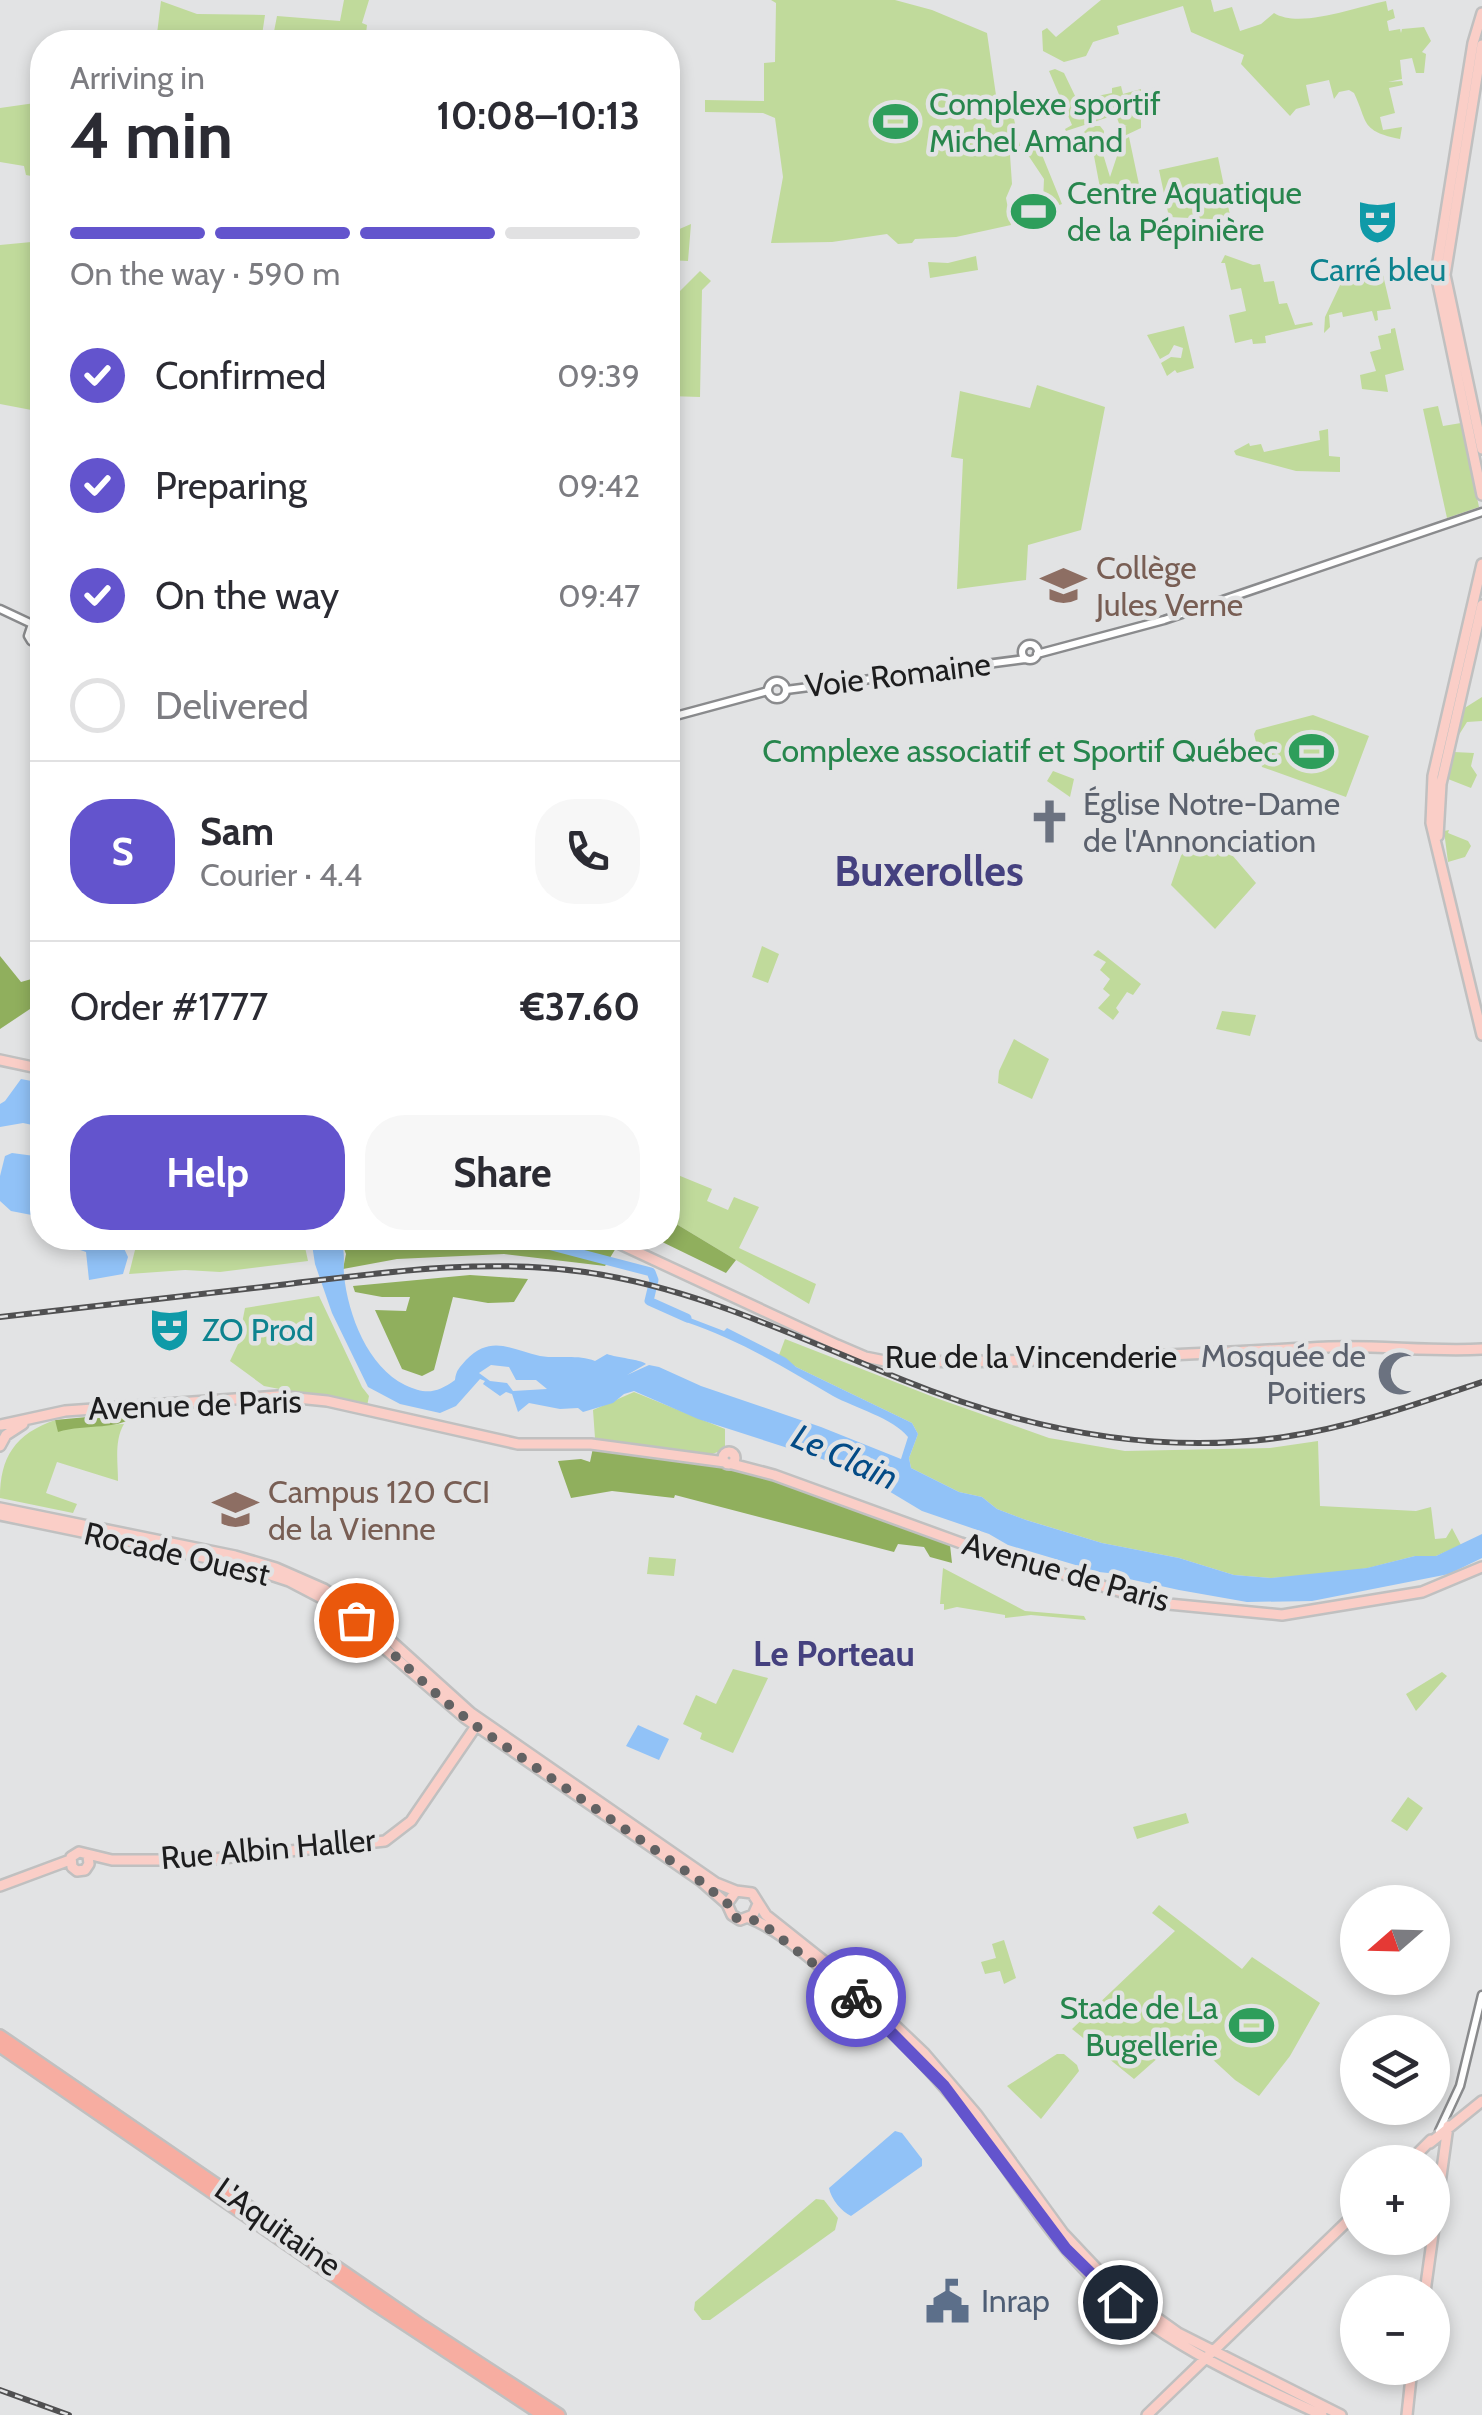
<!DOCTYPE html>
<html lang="en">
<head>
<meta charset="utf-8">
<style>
	:root { --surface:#fff; --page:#f7f7f7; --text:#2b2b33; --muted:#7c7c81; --line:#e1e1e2; --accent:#6354cd }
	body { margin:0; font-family:Cabin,sans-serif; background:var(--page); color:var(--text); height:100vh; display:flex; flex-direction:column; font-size:38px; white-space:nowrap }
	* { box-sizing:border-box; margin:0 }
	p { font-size:32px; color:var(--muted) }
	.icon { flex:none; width:55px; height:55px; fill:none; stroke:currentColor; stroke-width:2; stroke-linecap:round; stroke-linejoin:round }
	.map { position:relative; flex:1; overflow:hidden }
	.details { position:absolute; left:30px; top:30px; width:650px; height:1220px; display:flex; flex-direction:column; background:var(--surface); border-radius:40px; box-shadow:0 5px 15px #0003 }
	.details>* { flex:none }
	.needle { width:65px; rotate:250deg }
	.controls { position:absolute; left:1340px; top:1885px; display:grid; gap:20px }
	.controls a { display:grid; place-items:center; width:110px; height:110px; border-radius:50%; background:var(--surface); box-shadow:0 5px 15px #0003; font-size:50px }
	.pin { position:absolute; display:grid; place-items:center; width:85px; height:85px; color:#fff; margin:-42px; border:5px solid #fff; border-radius:50%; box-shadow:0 2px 10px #0007 }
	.courier { position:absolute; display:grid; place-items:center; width:100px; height:100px; margin:-50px; border:8px solid #6354cd; border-radius:50%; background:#fff; color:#222; box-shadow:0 2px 12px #0007 }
	.head em { font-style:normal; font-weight:700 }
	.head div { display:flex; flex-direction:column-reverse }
	.head { display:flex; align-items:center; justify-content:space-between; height:170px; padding:0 40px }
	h1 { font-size:65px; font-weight:700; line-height:75px }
	.bar { display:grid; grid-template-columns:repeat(4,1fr); gap:15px 10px; align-content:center; height:120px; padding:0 40px }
	.bar i { height:12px; border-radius:8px; background:var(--line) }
	.bar .on { background:var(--accent) }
	.bar p { grid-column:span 4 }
	.line { display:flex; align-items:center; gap:25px; padding:0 40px; border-top:2px solid var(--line) }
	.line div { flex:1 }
	.round { display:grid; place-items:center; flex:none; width:105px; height:105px; border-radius:40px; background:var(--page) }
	ol { padding:0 40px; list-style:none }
	li { display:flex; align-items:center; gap:30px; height:110px }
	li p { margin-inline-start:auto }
	li .icon { padding:10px; border-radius:50%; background:var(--accent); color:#fff; stroke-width:4 }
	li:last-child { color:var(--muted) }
	li i { width:55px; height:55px; border:5px solid var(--line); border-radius:50% }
	.cta { display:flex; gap:20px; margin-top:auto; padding:20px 40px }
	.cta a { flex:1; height:115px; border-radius:40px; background:var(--accent); color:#fff; font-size:40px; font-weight:700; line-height:115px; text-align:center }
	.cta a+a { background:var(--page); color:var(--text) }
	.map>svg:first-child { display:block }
	.green { fill:#c0da9b }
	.forest { fill:#90af5d }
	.water { fill:#91c2f7; fill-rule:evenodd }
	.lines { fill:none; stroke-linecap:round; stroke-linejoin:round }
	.river { stroke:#91c2f7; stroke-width:9 }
	.minor-casing { stroke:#8a8b8d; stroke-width:11 }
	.major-casing { stroke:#c0c0c0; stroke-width:14 }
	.highway-casing { stroke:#c0c0c0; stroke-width:16 }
	.minor { stroke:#fff; stroke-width:6 }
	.major { stroke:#facec7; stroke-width:9 }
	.highway { stroke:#f7ada1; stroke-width:11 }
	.rail-casing { stroke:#505051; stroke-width:6 }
	.rail { stroke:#e2e3e4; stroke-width:2.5; stroke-dasharray:8; stroke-linecap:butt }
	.done { stroke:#626263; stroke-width:10; stroke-dasharray:0 18 }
	.route { stroke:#6354cd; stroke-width:12 }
	.labels { text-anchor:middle; stroke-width:9; stroke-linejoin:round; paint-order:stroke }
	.leisure-label { font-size:32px; fill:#27864d; stroke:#e2e3e4; text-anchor:start }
	.culture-label { font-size:32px; fill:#0d838f; stroke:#e2e3e4 }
	.education-label { font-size:32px; fill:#785e54; stroke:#e2e3e4; text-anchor:start }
	.street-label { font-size:32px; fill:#1d1d1e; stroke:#e2e3e4 }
	.worship-label { font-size:32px; fill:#5b616d; stroke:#e2e3e4; text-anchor:start }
	.service-label { font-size:32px; fill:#4e5e75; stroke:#e2e3e4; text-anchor:start }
	.water-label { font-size:35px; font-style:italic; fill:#034b86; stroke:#e2e3e4 }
	.neighbourhood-label { font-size:35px; font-weight:bold; fill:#45417f; stroke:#e2e3e4 }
	.district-label { font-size:42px; font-weight:bold; fill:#45417f; stroke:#e2e3e4 }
</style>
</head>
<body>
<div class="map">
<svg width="1482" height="2415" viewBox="0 0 1482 2415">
	<rect width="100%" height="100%" fill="#e2e3e4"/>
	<path class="green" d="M344 0H369L362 23 367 25 365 42H272L277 16 340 21Z
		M771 0H895L932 10 987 33 999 116 1014 119 1020 146 1010 155 1012 184 1006 198 1011 225 956 237 915 239 912 243 898 244 887 234 832 242 771 243 783 177 775 118 763 113 705 112V100L764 101V63L775 62 776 3Z
		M1101 0H1211L1214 12 1232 7 1240 31 1261 24 1274 13C1299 29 1356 7 1386 1L1388 11 1393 9 1395 18 1387 21 1389 31 1400 29 1401 33 1402 29 1424 27 1431 41 1422 52 1426 54 1424 73H1416L1412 58 1400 60 1402 79 1388 82 1402 81 1403 85 1389 88 1395 113 1380 117 1383 130 1402 127 1400 139C1360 131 1368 122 1354 93L1349 90 1339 92 1334 99 1329 80 1306 85 1310 105 1296 109 1290 116 1241 64 1244 55 1191 32 1183 6 1117 26 1119 34 1093 42 1086 56 1064 62 1043 51 1042 31 1047 28 1056 37Z
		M161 1 197 14 265 15 261 42H156Z
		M1055 69 1064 73 1077 100 1112 93V88L1121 86 1123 94 1141 89V128L1122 137 1119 128 1127 125 1120 126 1117 118 1112 116 1066 131 1065 129 1072 125 1049 71Z
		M42 102V178L26 175 24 166 0 162V108Z
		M1090 126H1100L1104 131 1103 154 1110 177 1122 141 1129 137 1141 194 1146 195 1143 198 1144 201 1112 200 1110 187 1106 196 1093 198 1092 195 1101 193 1090 135H1081Z
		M1038 145 1062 204 1051 208 1043 201 1044 179 1026 152V147Z
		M1218 157 1231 220 1169 217 1159 170Z
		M691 224 688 261 668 260V234Z
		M42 241V412L0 404V245Z
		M1225 255 1253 265 1260 264 1264 282 1274 281 1279 304 1287 303 1295 325 1312 322 1313 325 1265 336 1266 343 1253 344 1252 339 1235 343 1229 315 1246 311 1241 288 1231 290 1225 263H1221Z
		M976 256 978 270 930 278 928 262 948 263Z
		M1349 266 1383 275 1391 309 1377 311 1378 320 1375 321 1372 311 1343 317 1342 312 1329 315 1330 327 1324 333 1325 317Z
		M700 271 711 281 702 290 700 397 668 396V303Z
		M1184 326 1194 368 1177 373 1175 370 1167 376 1161 363 1171 357 1181 358 1183 348 1174 345 1169 354 1160 359 1147 335Z
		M1395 328 1404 370 1385 375 1388 392 1362 389 1360 375 1376 371 1370 352 1381 349 1378 336 1391 333V329Z
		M1037 385 1105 407 1081 530 1028 545 1026 580 957 589 963 459 951 457 960 391 1030 408Z
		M1438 406 1443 426 1461 423 1479 507 1447 518 1423 409Z
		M1328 429 1329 456 1340 457V472L1296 471 1236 455 1234 451 1249 443 1250 446 1261 444 1264 452 1320 440 1319 431Z
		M1482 697V721L1467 722 1457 738 1463 709Z
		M1313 715 1369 736 1346 797 1262 767 1254 734 1256 730Z
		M1454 752 1474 753 1471 766 1477 775 1471 788 1448 779Z
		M1053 771 1074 779 1070 797 1047 781Z
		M1449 830 1448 833 1468 841 1471 846 1465 857 1448 862 1444 831Z
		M1184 847 1227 849 1256 883 1215 929 1171 885Z
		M762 946 779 954 768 983 752 977Z
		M1098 950 1141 984 1133 995 1127 992 1116 1008 1119 1012 1113 1020 1098 1008 1110 995 1103 989 1110 979 1100 970 1106 962 1093 955Z
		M1222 1011 1256 1015 1250 1036 1216 1029Z
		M1014 1039 1049 1059 1032 1099 998 1083 999 1071Z
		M668 1171 712 1189 707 1201 728 1210 734 1197 759 1207 739 1248 816 1284 809 1304 668 1219Z
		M138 1238H303L308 1261 220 1272 185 1270 129 1274Z
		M319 1296 362 1387 369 1396 367 1406 264 1386 230 1361 238 1344 245 1308Z
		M785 1339 936 1398 1049 1438 1125 1451 1270 1448 1318 1441 1320 1506 1416 1511 1431 1507 1435 1539 1446 1538 1452 1528 1461 1545 1436 1556H1415L1368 1568 1329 1574 1271 1578 1234 1575 1179 1558 1102 1543 1023 1519 997 1509 982 1497 959 1492 911 1468 909 1458 918 1434 912 1423 796 1367 779 1355Z
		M634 1392 725 1429V1449L710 1455 595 1438 593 1410Z
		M55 1420 59 1431 76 1426 124 1424C114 1441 118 1462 118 1481L57 1462 46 1493 77 1504 73 1513 0 1498C0 1457 15 1434 55 1420Z
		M649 1557 676 1559 674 1576 647 1574Z
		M943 1568 1025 1611 1084 1616 1086 1620 1031 1615 1005 1618V1615L957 1607 944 1610V1604H940Z
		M733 1669 768 1678 733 1753 700 1739 702 1733 683 1724 696 1695 716 1704Z
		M1442 1672 1447 1676 1416 1711 1406 1694Z
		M1408 1797 1423 1808 1407 1831 1391 1821Z
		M1186 1813 1189 1823 1137 1839 1133 1827Z
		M1159 1905 1242 1969 1252 1957 1320 2003 1290 2056 1259 2096 1235 2080 1185 2034 1134 2079 1072 2029 1175 1931 1152 1913Z
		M1004 1940 1016 1978 1004 1984 1000 1971 985 1974 981 1962 996 1958 992 1944Z
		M1057 2054H1064L1077 2065 1079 2071 1041 2119 1007 2086Z
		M816 2199 824 2200 838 2218 835 2230 710 2320H702L694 2310 695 2302Z"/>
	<path class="forest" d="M0 956 21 982 42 976V1001L0 1029Z
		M668 1219 736 1260 726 1273 654 1238H668Z
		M340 1238H622L605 1266 504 1254 397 1259 343 1269 346 1254Z
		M470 1275 528 1279 514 1302 488 1303 453 1297 434 1370 422 1376 402 1369 375 1310 406 1311 410 1297H382L355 1292 353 1286Z
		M141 1412C120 1432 86 1423 58 1432L55 1420Z
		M593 1448 748 1472 950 1545 952 1563 930 1557 924 1547 898 1544 894 1552 675 1495 674 1498 612 1491 571 1498 558 1461 581 1459 590 1462Z"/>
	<path class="water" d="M21 1079 42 1083V1127L23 1123 0 1127V1104L5 1101Z
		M12 1153 42 1157V1217L11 1211 0 1201V1176L5 1156Z
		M61 1238H125L121 1242 128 1257 123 1274 89 1280 86 1252 66 1245Z
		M311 1238H340C346 1252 343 1260 344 1275 348 1315 368 1367 405 1385 426 1395 437 1393 455 1380 456 1370 460 1367 466 1360 492 1334 511 1350 540 1356 558 1359 578 1354 595 1361L607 1354C617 1358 640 1359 646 1364L627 1375 649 1365 659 1367 701 1386 821 1427 901 1459 908 1437C893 1418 855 1408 833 1396 786 1368 737 1339 686 1322L690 1318 724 1331 727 1328 786 1358 796 1367 912 1423 918 1434 909 1458 911 1468 959 1492 982 1497 997 1509 1026 1520 1102 1543 1179 1558 1234 1575 1271 1578 1367 1568 1415 1556H1436L1482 1534V1558L1449 1574 1312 1601 1247 1602 1179 1590 1129 1579 1126 1575 1099 1572 1008 1545 989 1534 922 1511 872 1481 822 1459 698 1419 634 1391 624 1394 613 1403 583 1412 578 1408 560 1409 529 1403 518 1412 512 1394 506 1392 500 1396 483 1384 485 1381 480 1379 456 1406 440 1413 400 1404 368 1387 332 1313 315 1264ZM491 1365 509 1367 516 1380H536L547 1389 513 1391 507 1383 490 1381 479 1373Z
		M638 1725 669 1739 659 1760 626 1746Z
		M895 2131 902 2133 922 2159V2166L851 2216C842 2212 831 2199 829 2188Z"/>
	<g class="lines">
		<path class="river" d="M521 1238 651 1272 654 1280 649 1301 687 1318"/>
		<defs>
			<path id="minor" d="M0 609 32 624
				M42 626 37 622 32 624 28 636 31 641 42 646
				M1022 652a8 8 0 1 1 16 0a8 8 0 1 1-16 0Z
				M1037 654 1164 620 1482 512
				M768 690a9 9 0 1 1 18 0a9 9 0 1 1-18 0Z
				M786 690 1025 659
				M668 718 768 691
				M1439 2131 1460 2086 1482 1995"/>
			<path id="major" d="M1482 13 1473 43 1436 274 1482 495
				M1482 45 1445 275 1482 449
				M1482 564 1433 776 1431 823 1482 1035
				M1438 836 1441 784 1482 605
				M0 1060 42 1069
				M607 1238 837 1345 865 1357 885 1361C1034 1364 1181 1354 1329 1347 1380 1345 1431 1352 1482 1349
				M1 1425 65 1411 278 1396 327 1401 518 1444H591L725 1462
				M0 1446 6 1435 23 1424
				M723 1458a6 6 0 1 1 12 0a6 6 0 1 1-12 0Z
				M732 1464 774 1475 961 1543 1158 1603 1282 1615 1422 1592 1482 1567
				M0 1508 235 1556 276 1568 324 1589 369 1621 471 1713 716 1883 736 1891
				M0 1515 237 1564 289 1581 333 1604 465 1718 701 1881 727 1904
				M88 1856 89 1864 85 1870 77 1871 72 1867 71 1857 79 1852 112 1860H204L385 1841 411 1821 476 1726V1722
				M0 1886 70 1860
				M757 1906 753 1915 740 1920 732 1915 727 1904 736 1891 752 1893 766 1915 844 1977 924 2053 977 2115 1063 2233 1115 2288 1178 2333 1341 2415
				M749 1918C778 1929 806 1955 830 1975 882 2019 931 2068 973 2122 1010 2170 1041 2224 1083 2268 1147 2335 1238 2377 1322 2415
				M1430 2143 1482 2101
				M1409 2162 1431 2140
				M1425 2292 1448 2126
				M1147 2415 1358 2211
				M1407 2415 1412 2368"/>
			<path id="highway" d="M0 2036 422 2326 559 2415
				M0 2046 373 2303 543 2415"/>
		</defs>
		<use href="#minor" class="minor-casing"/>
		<use href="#major" class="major-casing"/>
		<use href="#highway" class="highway-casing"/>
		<use href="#minor" class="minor"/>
		<use href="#major" class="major"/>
		<use href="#highway" class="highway"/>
		<defs>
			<path id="rail" d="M0 1317C96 1306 192 1295 288 1284 388 1272 486 1258 585 1272 697 1288 799 1338 903 1380 1024 1429 1153 1456 1284 1437 1352 1427 1417 1404 1482 1382
				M0 2390 69 2415"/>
		</defs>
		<use href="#rail" class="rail-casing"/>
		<use href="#rail" class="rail"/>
	</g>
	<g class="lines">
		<path class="done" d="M356 1620 443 1700 476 1726 700 1881 728 1904 735 1918H749L764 1925 856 1997"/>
		<path class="route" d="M856 1997 944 2086 1066 2249 1120 2302"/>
	</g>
	<defs>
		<symbol id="stadium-bare" viewBox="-9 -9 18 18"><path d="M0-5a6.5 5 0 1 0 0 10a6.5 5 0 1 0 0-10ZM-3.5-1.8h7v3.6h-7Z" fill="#2e9e5b" stroke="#e2e3e4" stroke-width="2.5" paint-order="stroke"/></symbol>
		<symbol id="theatre-bare" viewBox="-9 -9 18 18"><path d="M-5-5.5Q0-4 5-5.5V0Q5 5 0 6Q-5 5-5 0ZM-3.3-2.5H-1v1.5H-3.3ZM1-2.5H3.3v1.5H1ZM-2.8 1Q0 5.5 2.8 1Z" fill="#0f9aa8" stroke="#e2e3e4" stroke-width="2.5" paint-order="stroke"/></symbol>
		<symbol id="school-bare" viewBox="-9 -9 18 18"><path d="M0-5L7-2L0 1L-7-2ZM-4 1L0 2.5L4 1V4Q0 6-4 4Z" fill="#8d6e63" stroke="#e2e3e4" stroke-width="2.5" paint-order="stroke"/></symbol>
		<symbol id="church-bare" viewBox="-9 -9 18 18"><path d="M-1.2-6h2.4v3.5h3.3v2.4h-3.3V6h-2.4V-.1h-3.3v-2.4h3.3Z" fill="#6b7280" stroke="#e2e3e4" stroke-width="2.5" paint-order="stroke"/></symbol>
		<symbol id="mosque-bare" viewBox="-9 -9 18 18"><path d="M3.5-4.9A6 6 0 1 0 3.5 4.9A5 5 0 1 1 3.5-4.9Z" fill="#6b7280" stroke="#e2e3e4" stroke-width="2.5" paint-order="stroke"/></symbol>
		<symbol id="university-bare" viewBox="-9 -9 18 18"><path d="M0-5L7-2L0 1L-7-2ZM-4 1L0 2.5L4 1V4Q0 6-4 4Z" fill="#8d6e63" stroke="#e2e3e4" stroke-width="2.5" paint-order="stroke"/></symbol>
		<symbol id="civic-bare" viewBox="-9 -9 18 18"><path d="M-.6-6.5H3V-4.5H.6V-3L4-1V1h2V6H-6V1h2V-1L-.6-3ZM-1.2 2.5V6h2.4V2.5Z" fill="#5c6f8a" stroke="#e2e3e4" stroke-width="2.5" paint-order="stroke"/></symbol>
	</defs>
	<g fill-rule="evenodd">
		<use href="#stadium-bare" x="864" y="90" width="63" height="63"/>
		<use href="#stadium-bare" x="1002" y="180" width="63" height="63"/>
		<use href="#theatre-bare" x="1346" y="190" width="63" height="63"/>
		<use href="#school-bare" x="1032" y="554" width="63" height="63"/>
		<use href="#stadium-bare" x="1280" y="720" width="63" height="63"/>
		<use href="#church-bare" x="1018" y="790" width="63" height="63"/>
		<use href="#theatre-bare" x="138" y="1298" width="63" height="63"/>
		<use href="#mosque-bare" x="1368" y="1342" width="63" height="63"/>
		<use href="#university-bare" x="204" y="1478" width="63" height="63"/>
		<use href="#stadium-bare" x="1220" y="1994" width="63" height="63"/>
		<use href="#civic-bare" x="916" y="2270" width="63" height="63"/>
	</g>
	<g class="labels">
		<g class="leisure-label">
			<text x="929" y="115">Complexe sportif<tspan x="929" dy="37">Michel Amand</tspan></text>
			<text x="1067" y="204">Centre Aquatique<tspan x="1067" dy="37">de la Pépinière</tspan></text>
			<text x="1278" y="762" text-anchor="end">Complexe associatif et Sportif Québec</text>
			<text x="1218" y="2019" text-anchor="end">Stade de La<tspan x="1218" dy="37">Bugellerie</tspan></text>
		</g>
		<g class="culture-label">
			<text x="1378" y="281">Carré bleu</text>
			<text x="202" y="1341" text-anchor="start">ZO Prod</text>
		</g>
		<g class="education-label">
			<text x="1096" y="579">Collège<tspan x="1096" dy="37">Jules Verne</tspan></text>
			<text x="268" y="1503">Campus 120 CCI<tspan x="268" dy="37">de la Vienne</tspan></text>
		</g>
		<g class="street-label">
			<text transform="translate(898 675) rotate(-7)" y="11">Voie Romaine</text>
			<text x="1031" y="1368">Rue de la Vincenderie</text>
			<text transform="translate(195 1405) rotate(-2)" y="11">Avenue de Paris</text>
			<text transform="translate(177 1554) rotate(13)" y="11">Rocade Ouest</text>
			<text transform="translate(1066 1572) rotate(16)" y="11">Avenue de Paris</text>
			<text transform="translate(268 1849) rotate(-5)" y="11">Rue Albin Haller</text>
			<text transform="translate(278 2227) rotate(35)" y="11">L'Aquitaine</text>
		</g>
		<g class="worship-label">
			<text x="1083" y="815">Église Notre-Dame<tspan x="1083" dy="37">de l'Annonciation</tspan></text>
			<text x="1366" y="1367" text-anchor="end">Mosquée de<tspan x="1366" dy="37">Poitiers</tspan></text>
		</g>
		<g class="service-label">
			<text x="981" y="2312">Inrap</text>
		</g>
		<g class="water-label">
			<text transform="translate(845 1457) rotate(24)" y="12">Le Clain</text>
		</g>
		<g class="neighbourhood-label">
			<text x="834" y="1666">Le Porteau</text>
		</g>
		<g class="district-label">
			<text x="929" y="886">Buxerolles</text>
		</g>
	</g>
</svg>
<div class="controls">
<a><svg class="needle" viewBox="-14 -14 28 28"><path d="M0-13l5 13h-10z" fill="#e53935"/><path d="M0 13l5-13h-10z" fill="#7c7c81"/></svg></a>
<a><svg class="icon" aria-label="layers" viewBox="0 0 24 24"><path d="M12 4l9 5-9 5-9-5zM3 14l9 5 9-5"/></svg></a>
<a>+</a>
<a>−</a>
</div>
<div class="pin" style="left:356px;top:1620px;background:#ea580c"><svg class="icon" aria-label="bag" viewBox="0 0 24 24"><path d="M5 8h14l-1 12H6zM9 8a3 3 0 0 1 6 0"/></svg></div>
<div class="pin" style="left:1120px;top:2302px;background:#1f2937"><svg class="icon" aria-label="home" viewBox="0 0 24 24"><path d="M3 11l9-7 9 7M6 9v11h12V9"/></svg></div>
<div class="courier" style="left:856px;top:1997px"><svg class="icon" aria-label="bike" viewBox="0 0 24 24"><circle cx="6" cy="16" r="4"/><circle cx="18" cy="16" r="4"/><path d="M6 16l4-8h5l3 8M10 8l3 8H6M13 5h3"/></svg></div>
<section class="details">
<div class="head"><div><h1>4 min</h1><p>Arriving in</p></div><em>10:08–10:13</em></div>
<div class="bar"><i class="on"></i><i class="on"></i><i class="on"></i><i></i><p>On the way · 590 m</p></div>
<ol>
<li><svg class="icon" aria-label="check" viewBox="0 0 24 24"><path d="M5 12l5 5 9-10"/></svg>Confirmed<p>09:39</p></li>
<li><svg class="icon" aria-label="check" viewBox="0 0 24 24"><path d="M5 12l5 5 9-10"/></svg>Preparing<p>09:42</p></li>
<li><svg class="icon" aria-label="check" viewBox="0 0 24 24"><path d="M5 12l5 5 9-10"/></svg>On the way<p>09:47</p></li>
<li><i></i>Delivered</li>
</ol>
<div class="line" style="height:180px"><b class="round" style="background:var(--accent);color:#fff">S</b><div><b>Sam</b><p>Courier · 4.4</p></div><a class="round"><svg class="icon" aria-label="phone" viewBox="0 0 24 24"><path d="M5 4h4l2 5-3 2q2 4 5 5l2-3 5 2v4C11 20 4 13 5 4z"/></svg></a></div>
<div class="line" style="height:130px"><div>Order #1777</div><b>€37.60</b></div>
<div class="cta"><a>Help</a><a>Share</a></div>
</section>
</div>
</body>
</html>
